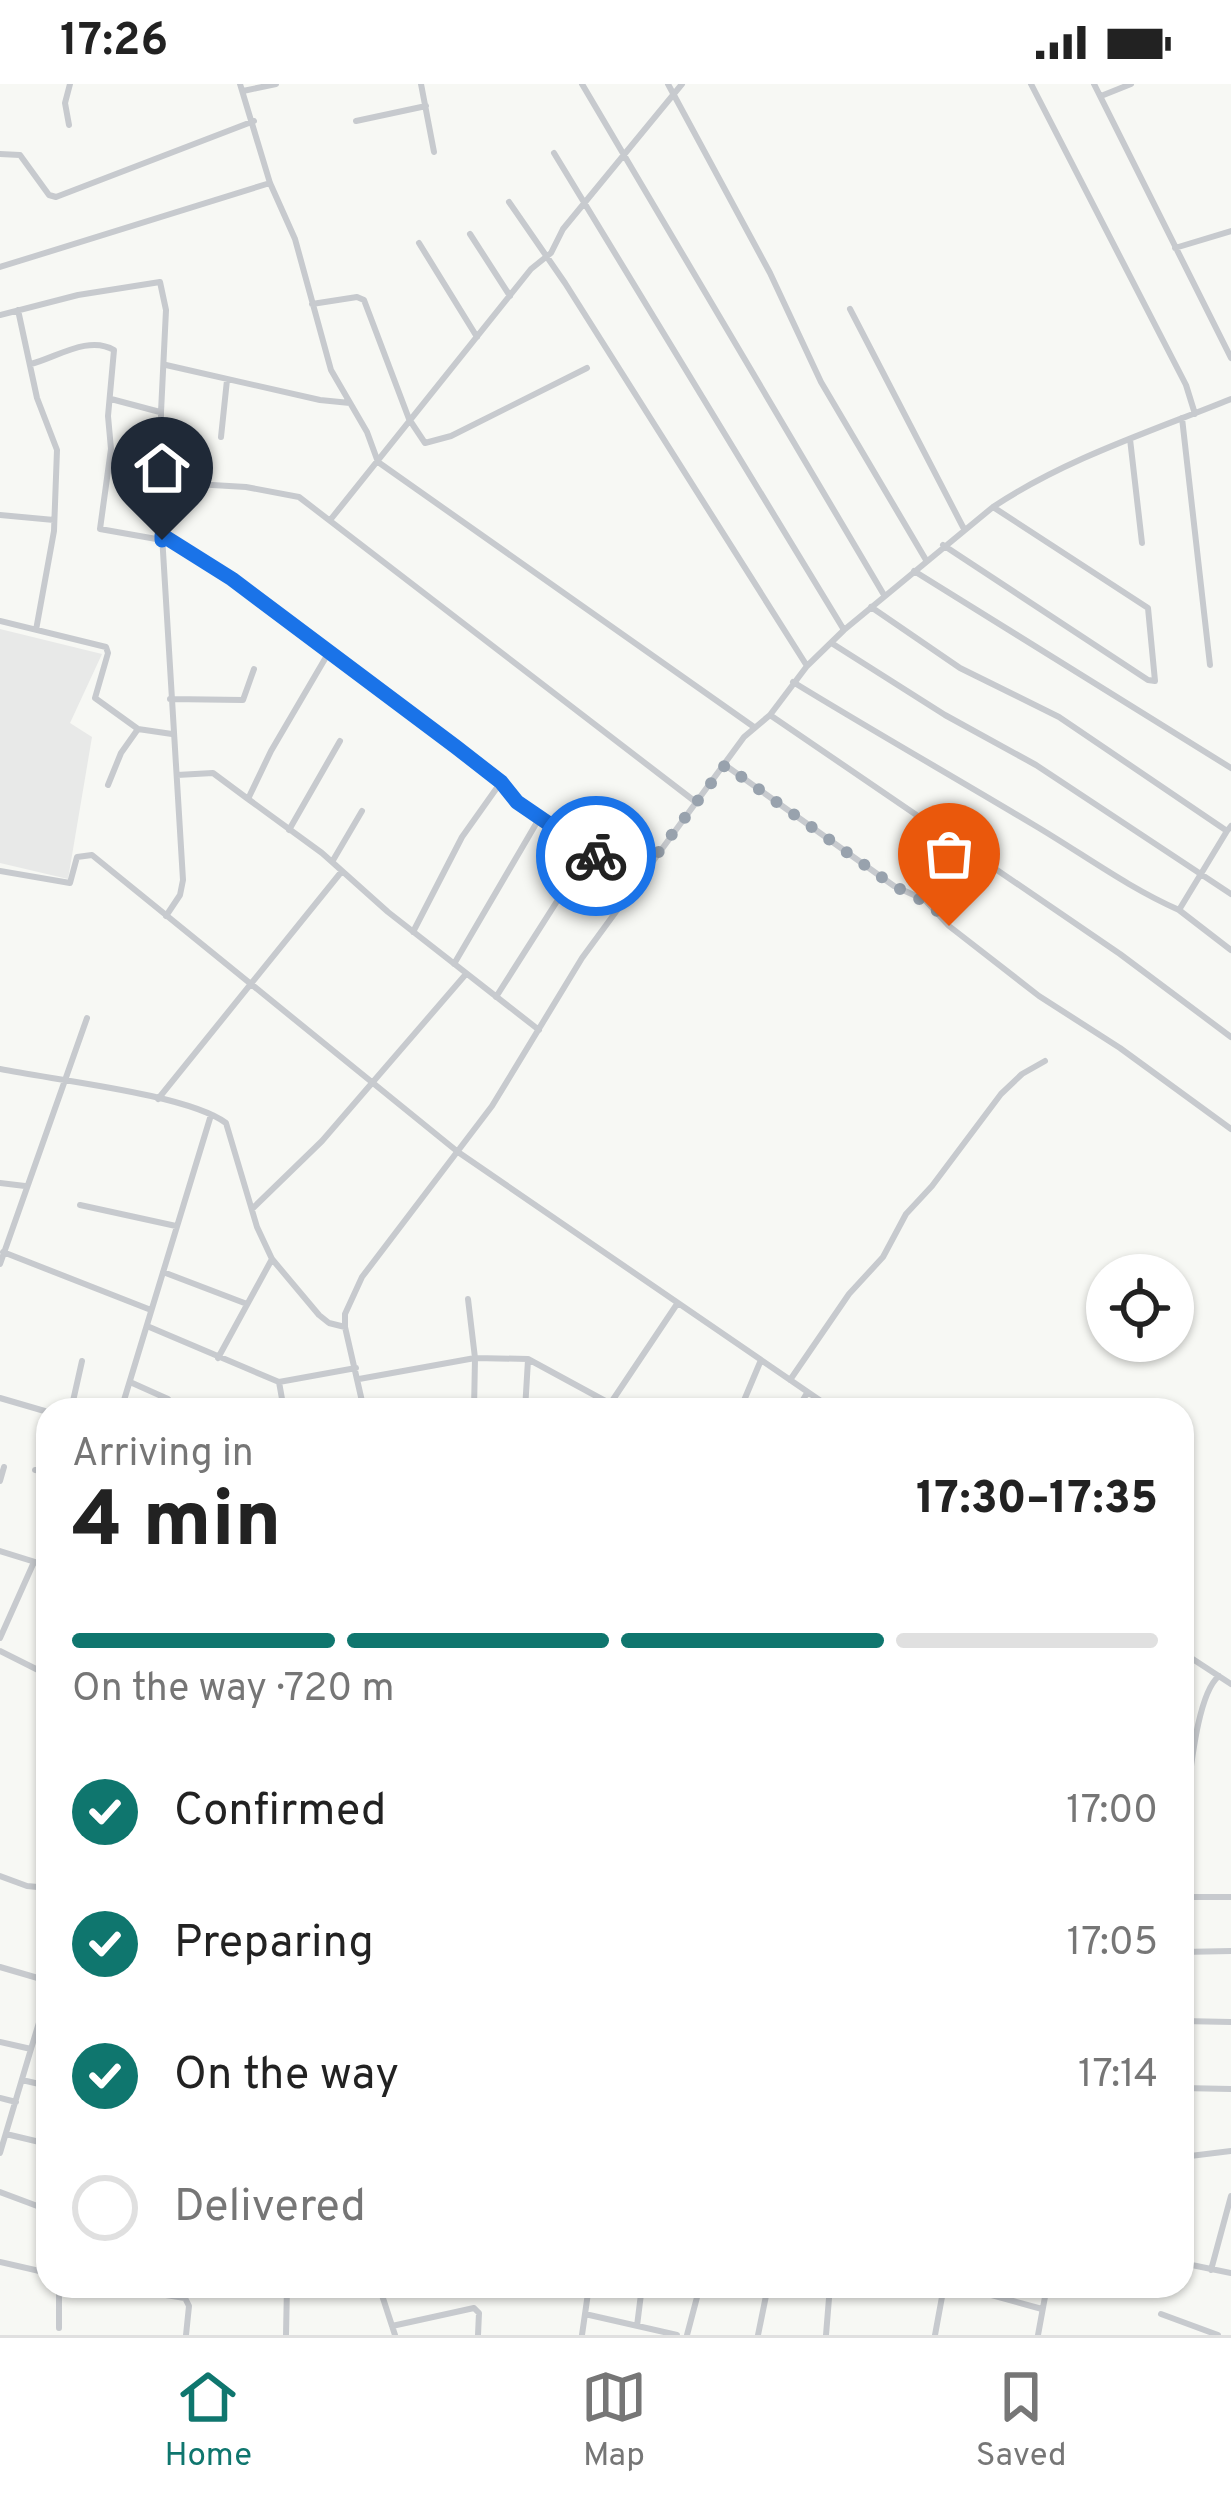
<!DOCTYPE html>
<html lang="en">
<head>
<meta charset="utf-8">
<style>
	:root { --surface:#fff; --page:#f6f6f6; --text:#222; --muted:#767676; --line:#e0e0e0; --accent:#0f766e }
	body { margin:0; font-family:Overpass,sans-serif; background:var(--page); color:var(--text); height:100vh; display:flex; flex-direction:column; font-size:45px; white-space:nowrap }
	* { box-sizing:border-box; margin:0 }
	p { font-size:39px; color:var(--muted) }
	.icon { flex:none; width:66px; height:66px; fill:none; stroke:currentColor; stroke-width:2; stroke-linecap:round; stroke-linejoin:round }
	.map { position:relative; flex:1; overflow:hidden }
	.drawer { position:absolute; left:36px; top:1314px; width:1158px; height:900px; display:flex; flex-direction:column; background:var(--surface); border-radius:36px; box-shadow:0 3px 9px #0004 }
	.drawer>* { flex:none }
	.controls { position:absolute; left:1086px; top:1170px; display:grid; gap:24px }
	.controls a { display:grid; place-items:center; width:108px; height:108px; border-radius:50%; background:var(--surface); box-shadow:0 3px 9px #0004; font-size:60px }
	.pin { position:absolute; display:grid; place-items:center; width:102px; height:102px; color:#fff; margin:-123px -51px; border-radius:50% 50% 50% 0; rotate:-45deg; box-shadow:0 0 12px #0007 }
	.pin .icon { rotate:45deg }
	.courier { position:absolute; display:grid; place-items:center; width:120px; height:120px; margin:-60px; border:9px solid #1a73e8; border-radius:50%; background:#fff; color:#222; box-shadow:0 3px 15px #0007 }
	.overview em { font-style:normal; font-weight:800 }
	.overview div { display:flex; flex-direction:column-reverse }
	.overview { display:flex; align-items:center; justify-content:space-between; height:204px; padding:0 36px }
	h1 { font-size:78px; font-weight:800; line-height:90px }
	.bar { display:grid; grid-template-columns:repeat(4,1fr); gap:18px 12px; align-content:center; height:144px; padding:0 36px }
	.bar i { height:15px; border-radius:9px; background:var(--line) }
	.bar .selected { background:var(--accent) }
	.bar p { grid-column:span 4 }
	ol { padding:0 36px; list-style:none }
	li { display:flex; align-items:center; gap:36px; height:132px }
	li p { margin-inline-start:auto }
	li .icon { padding:12px; border-radius:50%; background:var(--accent); color:#fff; stroke-width:4 }
	li:last-child { color:var(--muted) }
	li i { width:66px; height:66px; border:6px solid var(--line); border-radius:50% }
	.status { display:flex; justify-content:space-between; align-items:center; height:84px; padding:0 60px; background:var(--surface); direction:ltr }
	.status svg { height:33px; fill:currentColor }
	.tab-bar { display:flex; justify-content:space-around; align-items:center; height:168px; border-top:3px solid var(--line); background:var(--surface); font-size:33px; color:var(--muted) }
	.tab-bar a { display:grid; justify-items:center; gap:6px }
	.tab-bar .selected { color:var(--accent) }
	.map>svg:first-child { display:block }
	.built { fill:#e8e9e8 }
	.lines { fill:none; stroke-linecap:round; stroke-linejoin:round }
	.street { stroke:#c7cace; stroke-width:6 }
	.done { stroke:#98a2ad; stroke-width:12; stroke-dasharray:0 21.6 }
	.route { stroke:#1a73e8; stroke-width:15 }
</style>
</head>
<body>
<div class="status"><b>17:26</b><svg viewBox="0 0 49 12"><path d="M0 12V9h3v3zM5 12V6h3v6zM10 12V3h3v9zM15 12V0h3v12zM26 1h20v11H26zM47 4h2v5h-2z"/></svg></div>
<div class="map">
<svg width="1231" height="2251" viewBox="0 0 1231 2251">
	<rect width="100%" height="100%" fill="#f7f8f4"/>
	<path class="built" d="M0 545 102 570 70 639 92 653 68 795 0 779Z"/>
	<g class="lines">
		<path class="street" d="M240 0 270 99 295 155 331 286 367 348 378 378 754 643
			M421 0 434 68
			M582 0 884 511
			M668 0 770 189 821 298 926 476
			M1031 0 1186 301 1195 330
			M1094 0 1231 274
			M243 7 276 0
			M1101 12 1131 0
			M356 37 426 22
			M69 41 65 19 70 0
			M554 69 844 546
			M0 70 20 71 49 111 56 113 254 37
			M509 118 565 199 807 582
			M470 150 510 212
			M419 159 477 253
			M1175 164 1231 147
			M0 183 270 99
			M312 220 357 213 364 216 409 335 425 359 451 352 587 284
			M850 225 964 445
			M18 226 37 314 57 366 54 447 36 546
			M0 231 78 211 160 198 166 226 161 328 162 451 232 495 456 663 501 698 517 718 635 799
			M31 280C57 273 89 251 114 266L108 332 111 365 100 445 162 456
			M166 281 320 316 350 319
			M111 315 160 328
			M1182 334 1210 581
			M221 353 227 296
			M1130 355 1142 459
			M161 398 246 403 299 413 697 719
			M0 431 54 436
			M331 435 531 185 551 169 563 145 682 0
			M162 451 183 796 180 811 166 832
			M943 461 1148 596 1155 597 1148 524 993 423
			M914 487 1231 684
			M871 523 960 584 1059 633 1227 747 1231 742
			M0 537 106 563 108 569 95 614 138 645 172 650
			M833 560 945 631 1036 681 1231 810
			M793 598C873 647 954 693 1034 741 1083 770 1127 803 1179 826L1227 747
			M170 615 243 616 254 585
			M770 631 1120 870 1231 953
			M725 681 894 802 925 816 949 842 1039 912 1120 964 1231 1045
			M177 691 213 689 248 715 271 667 329 568
			M108 701 121 669 138 645
			M248 715 322 769 388 828 539 946
			M289 746 340 657
			M332 778 362 727
			M0 787 70 799 77 773 92 771 458 1068 834 1326
			M1179 826 1231 866
			M413 848 462 753 501 698
			M454 880 540 733
			M496 913 589 767
			M0 985C53 996 187 1010 226 1039L257 1143 272 1175 319 1231 329 1239 345 1243
			M158 1015 342 787
			M0 1099 25 1102
			M80 1121 176 1142
			M252 1125 322 1057 466 890
			M3 1168 151 1226
			M0 1180 87 934
			M163 1188 247 1220
			M468 1215 475 1274 474 1326
			M147 1242 279 1298 356 1284
			M218 1274 272 1175
			M359 1295 475 1274 528 1275 609 1319
			M790 1296 849 1210 883 1173 906 1130 932 1102 1001 1010 1022 990 1045 977
			M130 1298 168 1315
			M279 1298 284 1326
			M0 1314 48 1328
			M71 1326 82 1277
			M121 1326 211 1031
			M364 1326 345 1243V1230L362 1193 492 1022 582 874 744 653 770 631 807 582 844 546 993 423C1065 375 1152 347 1231 315
			M525 1326 528 1276
			M606 1326 677 1220
			M740 1326 761 1276
			M797 1326 807 1309
			M35 1386 48 1388
			M0 1397 4 1383
			M0 1467 48 1482
			M0 1554 34 1478
			M0 1567 46 1590
			M1182 1568 1231 1600
			M1182 1747C1189 1711 1194 1612 1219 1592
			M0 1792 27 1802 48 1804
			M1182 1813H1231
			M1182 1868 1231 1867
			M0 1883 48 1897
			M1182 1937 1231 1938
			M0 1958 31 1965 0 2069
			M31 1965 48 1909
			M22 1996 48 2002
			M1182 2004 1231 2005
			M0 2014 16 2018
			M6 2050 48 2060
			M1182 2073 1231 2067
			M1182 2090 1186 2072
			M0 2108 48 2126
			M0 2178 48 2189
			M1182 2179 1231 2189
			M1211 2186 1231 2112
			M108 2202 185 2214 189 2222 186 2251
			M379 2202 395 2251
			M959 2202 1042 2225
			M585 2230 677 2251
			M1161 2230 1218 2251
			M392 2242 474 2224 479 2229 478 2251
			M637 2242 642 2202
			M59 2244V2202
			M286 2251 287 2202
			M582 2251 589 2202
			M687 2251 700 2202
			M758 2251 768 2202
			M826 2251 830 2202
			M935 2251 944 2202
			M1038 2251 1047 2202"/>
	</g>
	<g class="lines">
		<path class="done" d="M596 772 635 799 725 681 894 802 933 822 949 842"/>
		<path class="route" d="M162 456V451L232 495 456 663 501 698 517 718 596 772"/>
	</g>
</svg>
<div class="controls">
<a><svg class="icon" aria-label="locate" viewBox="0 0 24 24"><circle cx="12" cy="12" r="6"/><path d="M12 2v4M12 18v4M2 12h4M18 12h4"/></svg></a>
</div>
<div class="pin" style="left:949px;top:842px;background:#ea580c"><svg class="icon" aria-label="bag" viewBox="0 0 24 24"><path d="M5 8h14l-1 12H6zM9 8a3 3 0 0 1 6 0"/></svg></div>
<div class="pin" style="left:162px;top:456px;background:#1f2937"><svg class="icon" aria-label="home" viewBox="0 0 24 24"><path d="M3 11l9-7 9 7M6 9v11h12V9"/></svg></div>
<div class="courier" style="left:596px;top:772px"><svg class="icon" aria-label="bike" viewBox="0 0 24 24"><circle cx="6" cy="16" r="4"/><circle cx="18" cy="16" r="4"/><path d="M6 16l4-8h5l3 8M10 8l3 8H6M13 5h3"/></svg></div>
<section class="drawer">
<div class="overview"><div><h1>4 min</h1><p>Arriving in</p></div><em>17:30–17:35</em></div>
<div class="bar"><i class="selected"></i><i class="selected"></i><i class="selected"></i><i></i><p>On the way · 720 m</p></div>
<ol>
<li><svg class="icon" aria-label="check" viewBox="0 0 24 24"><path d="M5 12l5 5 9-10"/></svg>Confirmed<p>17:00</p></li>
<li><svg class="icon" aria-label="check" viewBox="0 0 24 24"><path d="M5 12l5 5 9-10"/></svg>Preparing<p>17:05</p></li>
<li><svg class="icon" aria-label="check" viewBox="0 0 24 24"><path d="M5 12l5 5 9-10"/></svg>On the way<p>17:14</p></li>
<li><i></i>Delivered</li>
</ol>
</section>
</div>
<nav class="tab-bar">
<a class="selected"><svg class="icon" aria-label="home" viewBox="0 0 24 24"><path d="M3 11l9-7 9 7M6 9v11h12V9"/></svg>Home</a>
<a><svg class="icon" aria-label="map" viewBox="0 0 24 24"><path d="M3 6l6-2 6 2 6-2v14l-6 2-6-2-6 2zM9 4v14M15 6v14"/></svg>Map</a>
<a><svg class="icon" aria-label="saved" viewBox="0 0 24 24"><path d="M7 4h10v16l-5-4-5 4z"/></svg>Saved</a>
</nav>
</body>
</html>
